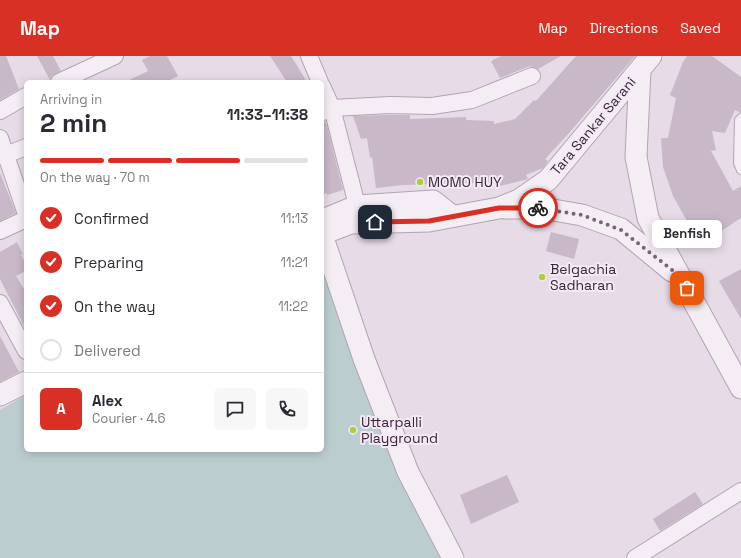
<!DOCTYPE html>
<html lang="en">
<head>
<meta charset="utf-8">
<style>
	:root { --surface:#fff; --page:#f7f7f7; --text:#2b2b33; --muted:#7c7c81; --line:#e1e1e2; --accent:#d93025 }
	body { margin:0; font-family:"Space Grotesk",sans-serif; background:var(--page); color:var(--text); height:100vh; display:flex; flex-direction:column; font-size:15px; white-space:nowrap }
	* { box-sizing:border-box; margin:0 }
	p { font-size:13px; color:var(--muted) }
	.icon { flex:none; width:22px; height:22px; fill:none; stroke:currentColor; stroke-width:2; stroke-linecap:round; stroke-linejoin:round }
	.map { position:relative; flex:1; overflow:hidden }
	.drawer { position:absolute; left:24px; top:24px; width:300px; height:372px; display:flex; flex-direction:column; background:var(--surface); border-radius:6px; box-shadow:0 2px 10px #0003 }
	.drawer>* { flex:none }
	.pin { position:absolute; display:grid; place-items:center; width:34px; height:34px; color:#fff; margin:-17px; border-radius:8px; box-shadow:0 2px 6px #0006 }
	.courier { position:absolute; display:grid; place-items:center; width:40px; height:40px; margin:-20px; border:3px solid #d93025; border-radius:50%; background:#fff; color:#222; box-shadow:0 1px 5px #0007 }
	.bubble { position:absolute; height:28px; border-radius:6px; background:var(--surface); box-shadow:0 2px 10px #0003; font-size:13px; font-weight:600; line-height:28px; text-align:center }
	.overview em { font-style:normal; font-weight:600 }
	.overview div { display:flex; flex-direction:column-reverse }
	.overview { display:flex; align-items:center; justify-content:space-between; height:68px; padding:0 16px }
	h1 { font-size:26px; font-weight:600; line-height:30px }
	.bar { display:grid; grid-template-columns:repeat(4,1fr); gap:6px 4px; align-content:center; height:48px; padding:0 16px }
	.bar i { height:5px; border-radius:3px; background:var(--line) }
	.bar .active { background:var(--accent) }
	.bar p { grid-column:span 4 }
	.line { display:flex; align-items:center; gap:10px; padding:0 16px; border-top:1px solid var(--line) }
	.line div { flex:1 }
	.round { display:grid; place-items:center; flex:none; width:42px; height:42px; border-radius:6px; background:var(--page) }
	ol { padding:0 16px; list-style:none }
	li { display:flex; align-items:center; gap:12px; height:44px }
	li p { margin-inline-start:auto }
	li .icon { padding:4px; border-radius:50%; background:var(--accent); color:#fff; stroke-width:4 }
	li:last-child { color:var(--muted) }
	li i { width:22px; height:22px; border:2px solid var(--line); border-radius:50% }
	header { display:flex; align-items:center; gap:24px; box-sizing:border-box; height:56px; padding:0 20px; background:var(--accent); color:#fff }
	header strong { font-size:19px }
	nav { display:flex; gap:22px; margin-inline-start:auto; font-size:14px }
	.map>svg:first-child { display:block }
	.green { fill:#bccdd0 }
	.building { fill:#c8b8c8 }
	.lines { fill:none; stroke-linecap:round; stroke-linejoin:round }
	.service-casing { stroke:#b3a4b3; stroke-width:10 }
	.minor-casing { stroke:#b3a4b3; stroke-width:18 }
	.tertiary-casing { stroke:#b3a4b3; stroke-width:23 }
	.service { stroke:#f4eef4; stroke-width:8 }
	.minor { stroke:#f4eef4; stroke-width:16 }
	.tertiary { stroke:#f4eef4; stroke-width:21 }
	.done { stroke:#786578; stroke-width:4; stroke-dasharray:0 7.2 }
	.route { stroke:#d93025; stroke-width:5 }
	.poi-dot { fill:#aece3d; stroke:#f3eaf4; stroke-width:1.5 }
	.labels { text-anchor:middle; stroke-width:4; stroke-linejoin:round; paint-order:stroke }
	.street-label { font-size:14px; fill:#3c253c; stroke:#f3eaf4 }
	.poi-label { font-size:14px; fill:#3c253c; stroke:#f3eaf4; text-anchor:start }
</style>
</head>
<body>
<header>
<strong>Map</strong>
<nav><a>Map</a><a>Directions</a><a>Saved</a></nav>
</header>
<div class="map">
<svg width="741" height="502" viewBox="0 0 741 502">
	<rect width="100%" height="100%" fill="#e6dbe6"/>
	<path class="green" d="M322 212 446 502H0V354L26 339V394H322Z"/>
	<path class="building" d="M0 0H6L19 33 0 44Z
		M37 0H53L61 15 51 20 50 24Z
		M150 0H167L178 20 166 26H125L148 15 142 4Z
		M270 0H291L307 26H287Z
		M501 0H561L538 13 530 10 500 22 491 5Z
		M576 0H635L569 77 545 103 548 105 543 112 526 119 528 123 500 130 499 126 403 129 376 132 372 101 370 102 367 82 361 83 353 60 390 59H410V63L466 61V64L494 65V68L515 63 534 44 536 45Z
		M687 0H712L741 21V57L735 54 725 77 712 75 716 94 711 95 733 135 741 130V162L700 189 685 167 687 165 673 140 663 111 661 82H668L676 42 670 39 683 6Z
		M322 65H325L327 70 343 134 327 139V137L322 139Z
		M0 117 16 157 0 165Z
		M551 176 579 183 574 203 546 195Z
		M17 186 23 198 21 199 26 208V215L16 220 26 236V274L0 223V196Z
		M741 213V263L719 225Z
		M0 280 19 316 0 326Z
		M507 419 519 446 471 468 460 439Z
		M695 436 703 448 660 475 653 463Z"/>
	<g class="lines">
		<defs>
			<path id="service" d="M741 62 739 64 738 107 741 114"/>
			<path id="minor" d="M309 0 320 26
				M59 26 115 0
				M322 30 332 52 390 49 432 50 472 44 532 20
				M0 55 26 40
				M323 56 332 52 360 161
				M0 82 26 158
				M6 99 26 91
				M0 175 26 163
				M0 247 26 295
				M635 502 741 435"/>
			<path id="tertiary" d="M640 14 636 101 648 162 741 332
				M505 152H542L582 159 621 173 672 215
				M323 164 357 150 433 145 451 159
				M322 178 351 167 429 165 499 152 519 144 548 124 651 0
				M322 179 364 303 408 416 453 502
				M0 339 26 326"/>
		</defs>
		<use href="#service" class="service-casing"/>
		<use href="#minor" class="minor-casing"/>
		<use href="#tertiary" class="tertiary-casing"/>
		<use href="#service" class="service"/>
		<use href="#minor" class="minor"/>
		<use href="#tertiary" class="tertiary"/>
	</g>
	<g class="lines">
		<path class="done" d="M538 152 582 159 621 174 681 221 687 232"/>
		<path class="route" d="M375 166 429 165 499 152H538"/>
	</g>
	<g class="poi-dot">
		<circle cx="420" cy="126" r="4"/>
		<circle cx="542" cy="221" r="4"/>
		<circle cx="353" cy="374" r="4"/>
	</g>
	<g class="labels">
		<g class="street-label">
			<text transform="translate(593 70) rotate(-50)" y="5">Tara Sankar Sarani</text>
		</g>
		<g class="poi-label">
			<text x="428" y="131">MOMO HUY</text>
			<text x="550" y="218">Belgachia<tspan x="550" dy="16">Sadharan</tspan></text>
			<text x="361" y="371">Uttarpalli<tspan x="361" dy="16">Playground</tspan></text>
		</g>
	</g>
</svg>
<div class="pin" style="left:687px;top:232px;background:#ea580c"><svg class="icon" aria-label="bag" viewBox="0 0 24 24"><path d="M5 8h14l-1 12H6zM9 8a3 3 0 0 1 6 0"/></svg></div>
<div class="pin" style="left:375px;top:166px;background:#1f2937"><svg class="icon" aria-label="home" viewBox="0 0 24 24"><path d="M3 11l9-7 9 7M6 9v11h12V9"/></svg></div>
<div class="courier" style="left:538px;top:152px"><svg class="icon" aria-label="bike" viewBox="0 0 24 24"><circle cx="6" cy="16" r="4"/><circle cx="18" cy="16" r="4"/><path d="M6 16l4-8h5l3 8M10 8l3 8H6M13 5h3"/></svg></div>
<div class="bubble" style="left:652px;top:164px;width:70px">Benfish</div>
<section class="drawer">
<div class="overview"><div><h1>2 min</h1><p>Arriving in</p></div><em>11:33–11:38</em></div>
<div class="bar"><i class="active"></i><i class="active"></i><i class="active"></i><i></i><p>On the way · 70 m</p></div>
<ol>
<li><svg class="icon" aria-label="check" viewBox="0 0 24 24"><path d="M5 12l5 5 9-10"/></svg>Confirmed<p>11:13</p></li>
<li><svg class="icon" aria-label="check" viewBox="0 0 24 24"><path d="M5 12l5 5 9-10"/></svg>Preparing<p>11:21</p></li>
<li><svg class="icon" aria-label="check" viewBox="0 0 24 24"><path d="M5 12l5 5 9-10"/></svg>On the way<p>11:22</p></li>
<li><i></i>Delivered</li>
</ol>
<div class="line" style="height:72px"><b class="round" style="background:var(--accent);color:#fff">A</b><div><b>Alex</b><p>Courier · 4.6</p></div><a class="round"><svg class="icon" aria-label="chat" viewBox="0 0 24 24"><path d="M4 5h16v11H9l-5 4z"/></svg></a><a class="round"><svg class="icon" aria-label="phone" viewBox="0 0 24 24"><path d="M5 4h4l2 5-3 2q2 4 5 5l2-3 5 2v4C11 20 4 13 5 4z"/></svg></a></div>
</section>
</div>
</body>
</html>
